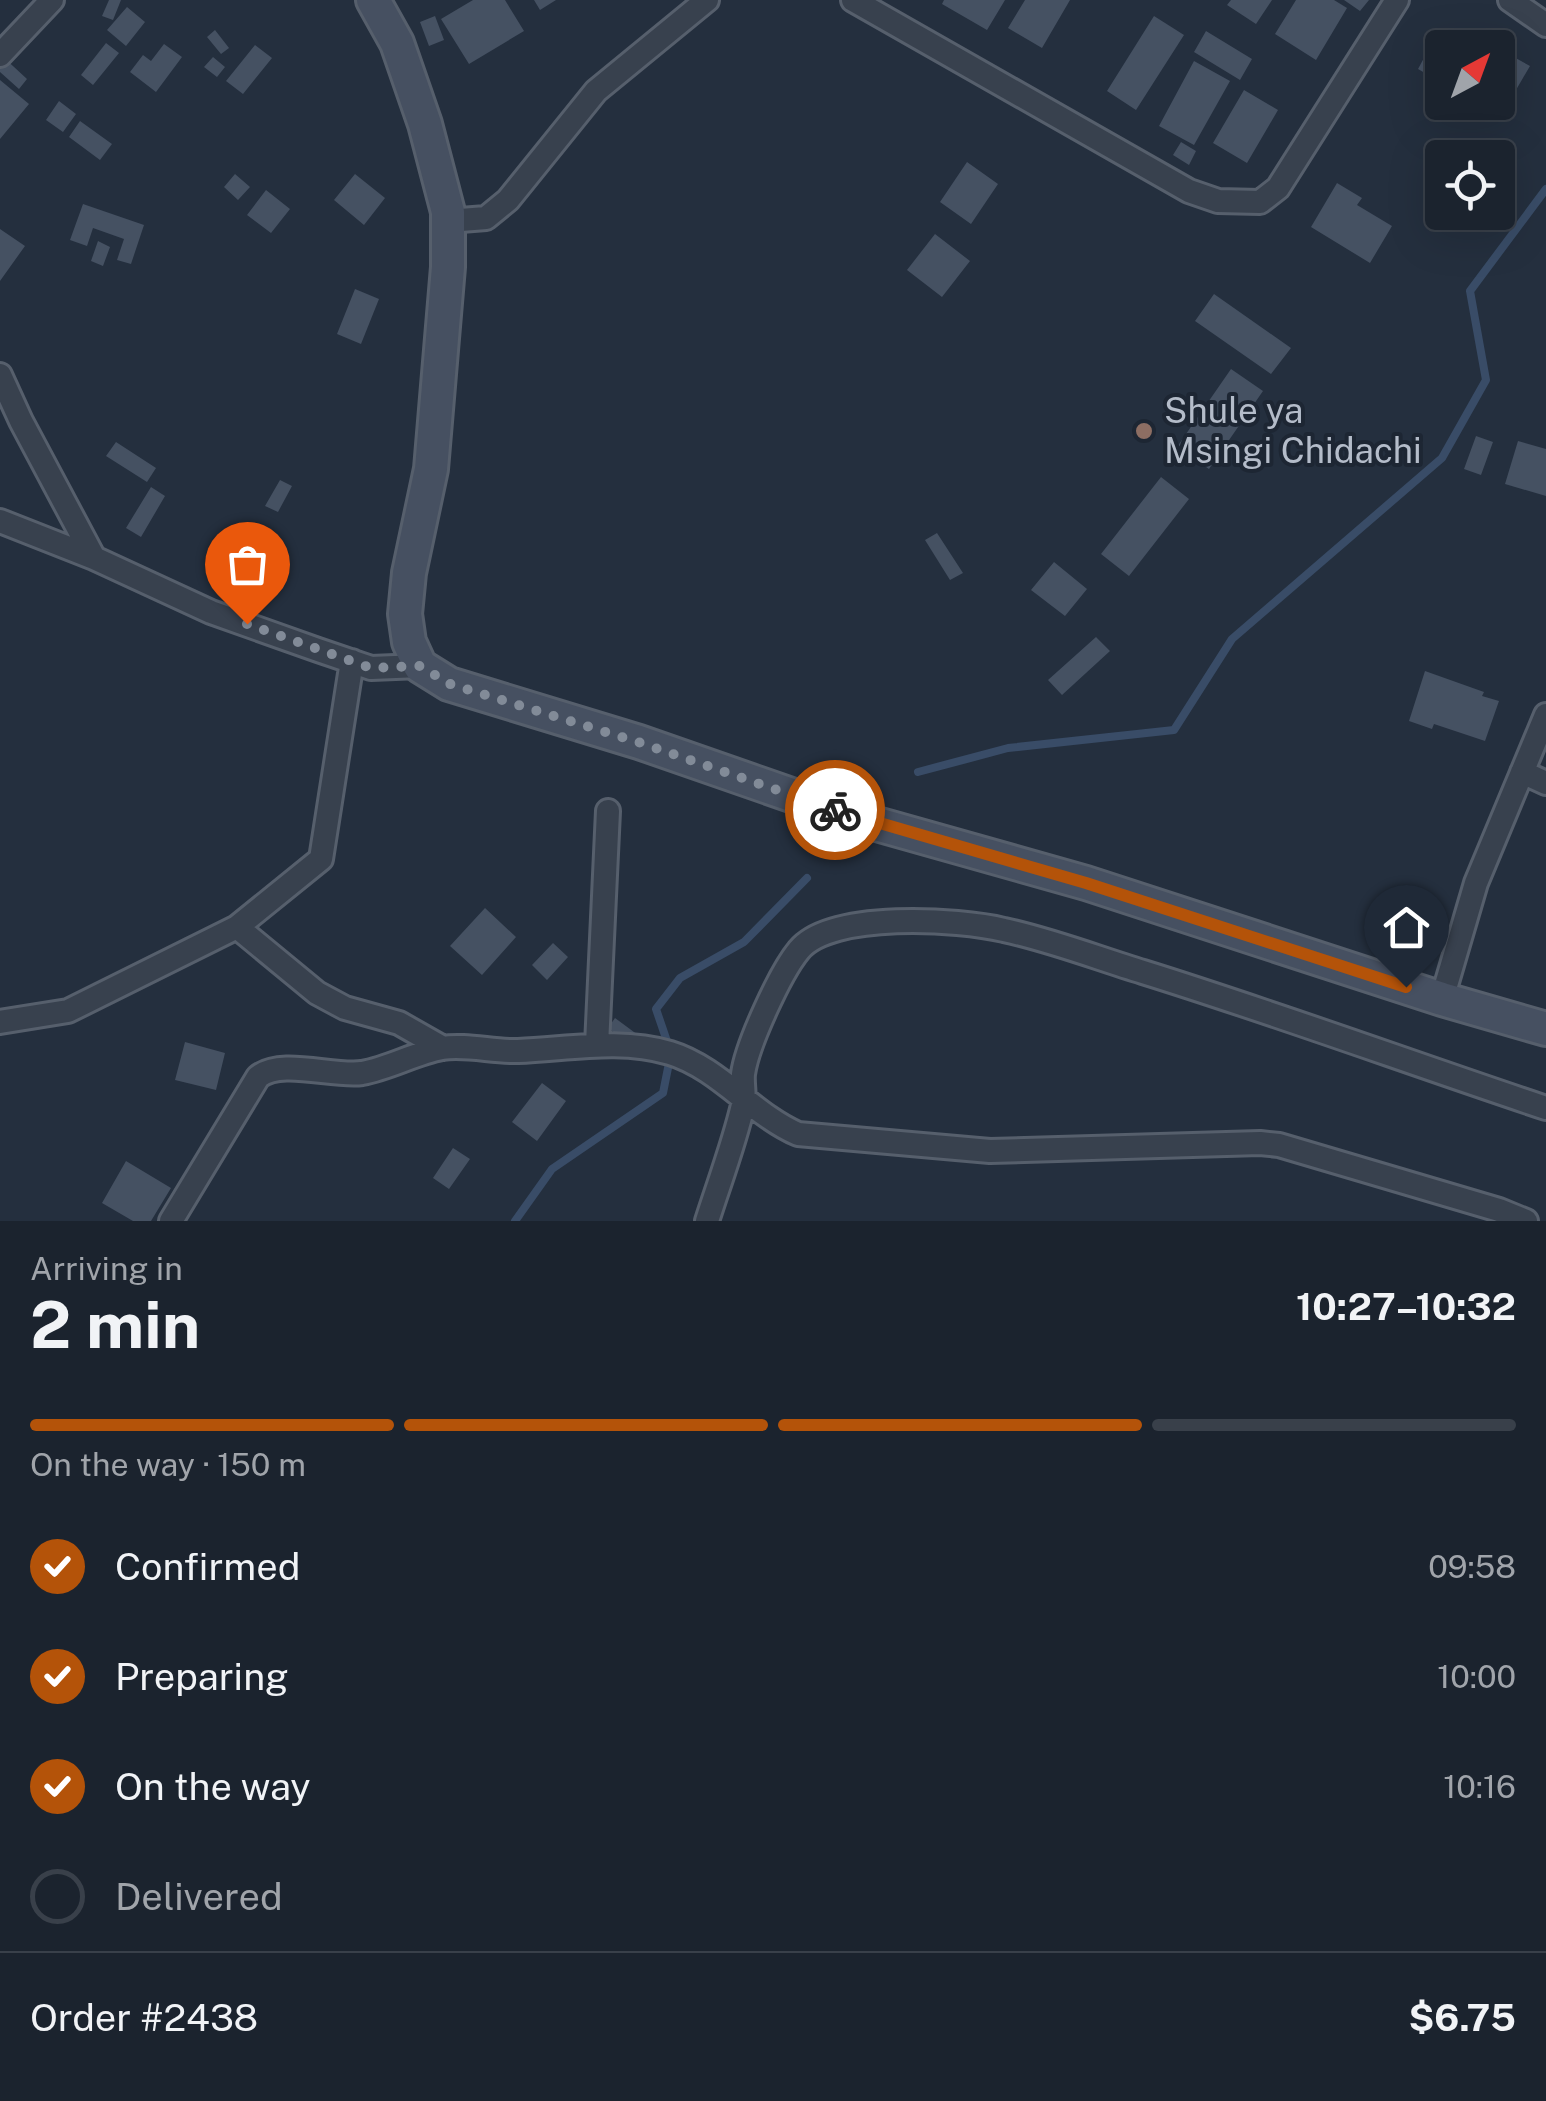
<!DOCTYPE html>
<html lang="en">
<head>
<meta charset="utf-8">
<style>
	:root { --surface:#1b232e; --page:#242b36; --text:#f1f3f6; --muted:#a0a4aa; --line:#39404a; --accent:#b45309 }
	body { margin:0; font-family:"Public Sans",sans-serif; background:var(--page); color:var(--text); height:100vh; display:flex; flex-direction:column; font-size:38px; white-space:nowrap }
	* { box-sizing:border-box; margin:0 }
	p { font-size:32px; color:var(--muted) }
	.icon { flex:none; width:55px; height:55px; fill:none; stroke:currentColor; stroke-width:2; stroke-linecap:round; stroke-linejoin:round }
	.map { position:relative; height:1221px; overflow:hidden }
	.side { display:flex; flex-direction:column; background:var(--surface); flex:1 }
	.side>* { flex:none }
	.needle { width:65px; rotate:41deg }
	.buttons { position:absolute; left:1425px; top:30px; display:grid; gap:20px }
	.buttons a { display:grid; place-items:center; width:90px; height:90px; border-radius:10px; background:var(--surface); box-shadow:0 10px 40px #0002,0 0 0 2px var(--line); font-size:50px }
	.pin { position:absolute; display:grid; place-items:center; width:85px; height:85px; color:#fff; margin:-102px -42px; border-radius:50% 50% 50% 0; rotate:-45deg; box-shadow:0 0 10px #0007 }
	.pin .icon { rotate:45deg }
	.courier { position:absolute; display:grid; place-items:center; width:100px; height:100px; margin:-50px; border:8px solid #b45309; border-radius:50%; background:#fff; color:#222; box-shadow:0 2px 12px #0007 }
	.head em { font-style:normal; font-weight:700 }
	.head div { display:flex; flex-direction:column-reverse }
	.head { display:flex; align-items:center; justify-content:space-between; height:170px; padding:0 30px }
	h1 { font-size:65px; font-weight:700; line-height:75px }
	.bar { display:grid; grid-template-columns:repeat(4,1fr); gap:15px 10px; align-content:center; height:120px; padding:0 30px }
	.bar i { height:12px; border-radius:8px; background:var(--line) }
	.bar .active { background:var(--accent) }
	.bar p { grid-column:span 4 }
	.line { display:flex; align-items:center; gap:25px; padding:0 30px; border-top:2px solid var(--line) }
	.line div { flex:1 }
	ol { padding:0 30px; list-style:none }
	li { display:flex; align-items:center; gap:30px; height:110px }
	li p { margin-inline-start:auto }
	li .icon { padding:10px; border-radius:50%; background:var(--accent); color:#fff; stroke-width:4 }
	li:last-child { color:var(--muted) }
	li i { width:55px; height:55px; border:5px solid var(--line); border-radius:50% }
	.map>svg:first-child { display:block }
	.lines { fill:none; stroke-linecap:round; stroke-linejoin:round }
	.stream { stroke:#394c67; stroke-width:8 }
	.building { fill:#455162 }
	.street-casing { stroke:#565f6c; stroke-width:28 }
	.secondary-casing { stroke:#565f6c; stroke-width:38 }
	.street { stroke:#38414e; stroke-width:22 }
	.secondary { stroke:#465061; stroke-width:32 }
	.done { stroke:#828b98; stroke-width:10; stroke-dasharray:0 18 }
	.route { stroke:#b45309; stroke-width:12 }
	.education-dot { fill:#8d6e63; stroke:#1d2633; stroke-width:4 }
	.labels { text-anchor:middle; stroke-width:8; stroke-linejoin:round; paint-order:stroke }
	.poi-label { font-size:35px; fill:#b4bcc9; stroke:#1d2633; text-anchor:start }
</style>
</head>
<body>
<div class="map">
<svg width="1546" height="1221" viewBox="0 0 1546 1221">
	<rect width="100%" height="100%" fill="#242f3e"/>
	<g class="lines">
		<path class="stream" d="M918 772 1008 748 1174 730 1232 639 1442 458 1486 380 1470 291 1546 189
			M515 1221 552 1169 663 1093 671 1053 656 1009 680 978 744 942 807 878"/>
	</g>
	<path class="building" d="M109 0H121L113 20 102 16Z
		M473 0H505L524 31 469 64 441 19Z
		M534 0H556L540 10Z
		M944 0H1005L987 30 942 4Z
		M1025 0H1070L1042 48 1008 28Z
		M1231 0H1272L1256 24 1227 5Z
		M1296 0H1334L1347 8 1316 60 1275 34Z
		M1344 0H1369L1360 11Z
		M127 7 145 22 126 46 107 30Z
		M435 16 444 40 429 46 420 22Z
		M1154 16 1184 35 1136 110 1107 91Z
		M215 30 229 48 221 54 207 37Z
		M1206 31 1252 59 1240 80 1194 52Z
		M1437 34 1462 48H1442V83L1418 69Z
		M106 43 119 53 93 85 81 75Z
		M164 44 182 57 156 92 130 72 143 55 151 61Z
		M255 45 272 58 243 94 226 81Z
		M1503 51 1530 66 1509 102 1498 95 1505 80 1498 76V60Z
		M0 54 27 79 19 89 0 72Z
		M213 57 225 67 217 77 204 67Z
		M1194 61 1230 81 1194 145 1159 126Z
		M0 80 29 104 0 139Z
		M1244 90 1278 110 1247 163 1213 143Z
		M59 101 76 114 63 132 46 120Z
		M80 121 112 144 100 160 69 137Z
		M1181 142 1196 151 1189 165 1173 155Z
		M967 162 998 184 971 224 940 202Z
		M235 174 250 187 238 200 224 187Z
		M355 174 385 198 364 225 334 200Z
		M1337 183 1362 198 1357 205 1392 226 1370 263 1311 227Z
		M266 190 290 209 271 233 247 215Z
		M83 204 144 225 131 264 117 260 124 239 93 228 87 246 70 240Z
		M0 229 25 246 0 281Z
		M935 234 970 261 942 297 907 270Z
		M98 241 110 247 103 266 91 261Z
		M355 289 379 299 361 344 337 334Z
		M1214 294 1291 348 1271 374 1195 321Z
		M1231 369 1263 391 1209 469 1177 447Z
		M1476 436 1493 442 1481 475 1464 469Z
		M1518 441 1546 449V496L1505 484Z
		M116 442 156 468 147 482 106 456Z
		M1161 477 1189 499 1129 576 1101 554Z
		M280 480 292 486 278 512 265 506Z
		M151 487 165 496 141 537 126 528Z
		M937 533 963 573 950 580 925 540Z
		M1054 562 1087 589 1065 616 1031 590Z
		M1096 637 1110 651 1062 695 1048 680Z
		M1425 671 1484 692 1482 696 1499 701 1485 741 1434 724 1432 729 1409 721Z
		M485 908 516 937 482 975 450 946Z
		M553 943 568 957 547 980 532 965Z
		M615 1018 638 1035 631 1045 608 1028Z
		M185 1042 225 1053 216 1090 175 1080Z
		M542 1083 566 1101 537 1141 512 1122Z
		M453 1148 470 1159 449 1189 433 1178Z
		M126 1161 171 1188 151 1221H133L102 1203Z"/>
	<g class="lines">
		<defs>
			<path id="street" d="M853 0 1189 191 1218 201 1260 202 1278 188 1397 0
				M1510 0 1546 25
				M0 55 52 0
				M448 221 486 218 508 200 596 91 707 0
				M0 375 21 421 94 558
				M0 521 94 558 211 612 318 650 371 668 420 666
				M1522 772 1546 783
				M237 927 317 993 345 1008 399 1023 443 1048
				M1442 999 1476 883 1546 715
				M0 1022 68 1011 237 927 321 859 352 661
				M597 1045 608 811
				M171 1221 258 1077C281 1058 332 1077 362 1073 390 1068 415 1053 442 1048 466 1044 494 1052 518 1051 569 1049 620 1038 670 1053 719 1068 752 1114 798 1134L990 1151 1260 1143 1279 1145 1499 1210 1526 1221
				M707 1221C719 1183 734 1144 743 1105 745 1095 742 1084 743 1074 747 1045 780 973 799 950 831 911 959 919 1004 930 1051 940 1097 958 1143 972 1278 1014 1411 1063 1546 1108"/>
			<path id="secondary" d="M373 0 397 43 425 124 448 212V267L431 469 409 573 405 614 409 642 420 666 449 684 639 742 866 821 1086 883 1442 999 1546 1029"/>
		</defs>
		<use href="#street" class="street-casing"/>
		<use href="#secondary" class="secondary-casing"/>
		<use href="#street" class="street"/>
		<use href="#secondary" class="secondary"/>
	</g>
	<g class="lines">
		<path class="done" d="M247 624 371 668 420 666 450 684 638 742 835 810"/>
		<path class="route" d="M835 810 1086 883 1406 987"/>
	</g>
	<circle class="education-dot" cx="1144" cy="431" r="10"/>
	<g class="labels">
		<g class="poi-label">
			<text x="1164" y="423">Shule ya<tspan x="1164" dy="40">Msingi Chidachi</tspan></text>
		</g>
	</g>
</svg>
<div class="buttons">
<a><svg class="needle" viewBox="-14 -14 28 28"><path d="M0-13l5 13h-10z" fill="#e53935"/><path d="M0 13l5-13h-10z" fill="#a0a4aa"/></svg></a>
<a><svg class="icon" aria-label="locate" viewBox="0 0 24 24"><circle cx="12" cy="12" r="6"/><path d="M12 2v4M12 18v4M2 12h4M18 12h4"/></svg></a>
</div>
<div class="pin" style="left:247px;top:624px;background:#ea580c"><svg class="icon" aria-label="bag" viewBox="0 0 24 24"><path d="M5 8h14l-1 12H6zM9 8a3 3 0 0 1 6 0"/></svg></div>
<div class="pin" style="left:1406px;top:987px;background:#1f2937"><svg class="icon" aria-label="home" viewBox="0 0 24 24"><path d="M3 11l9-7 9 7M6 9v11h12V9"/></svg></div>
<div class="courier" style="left:835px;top:810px"><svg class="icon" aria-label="bike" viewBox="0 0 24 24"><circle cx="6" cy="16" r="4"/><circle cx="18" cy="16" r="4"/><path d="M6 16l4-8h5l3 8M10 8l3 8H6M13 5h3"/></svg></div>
</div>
<section class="side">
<div class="head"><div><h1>2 min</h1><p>Arriving in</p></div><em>10:27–10:32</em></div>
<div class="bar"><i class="active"></i><i class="active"></i><i class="active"></i><i></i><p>On the way · 150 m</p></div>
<ol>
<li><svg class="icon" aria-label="check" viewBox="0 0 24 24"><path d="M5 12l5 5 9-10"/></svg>Confirmed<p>09:58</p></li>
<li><svg class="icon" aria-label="check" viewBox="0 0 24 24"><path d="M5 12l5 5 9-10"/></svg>Preparing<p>10:00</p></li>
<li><svg class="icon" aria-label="check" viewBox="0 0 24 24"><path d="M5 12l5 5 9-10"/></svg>On the way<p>10:16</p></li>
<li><i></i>Delivered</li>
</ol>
<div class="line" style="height:130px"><div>Order #2438</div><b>$6.75</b></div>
</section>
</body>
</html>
